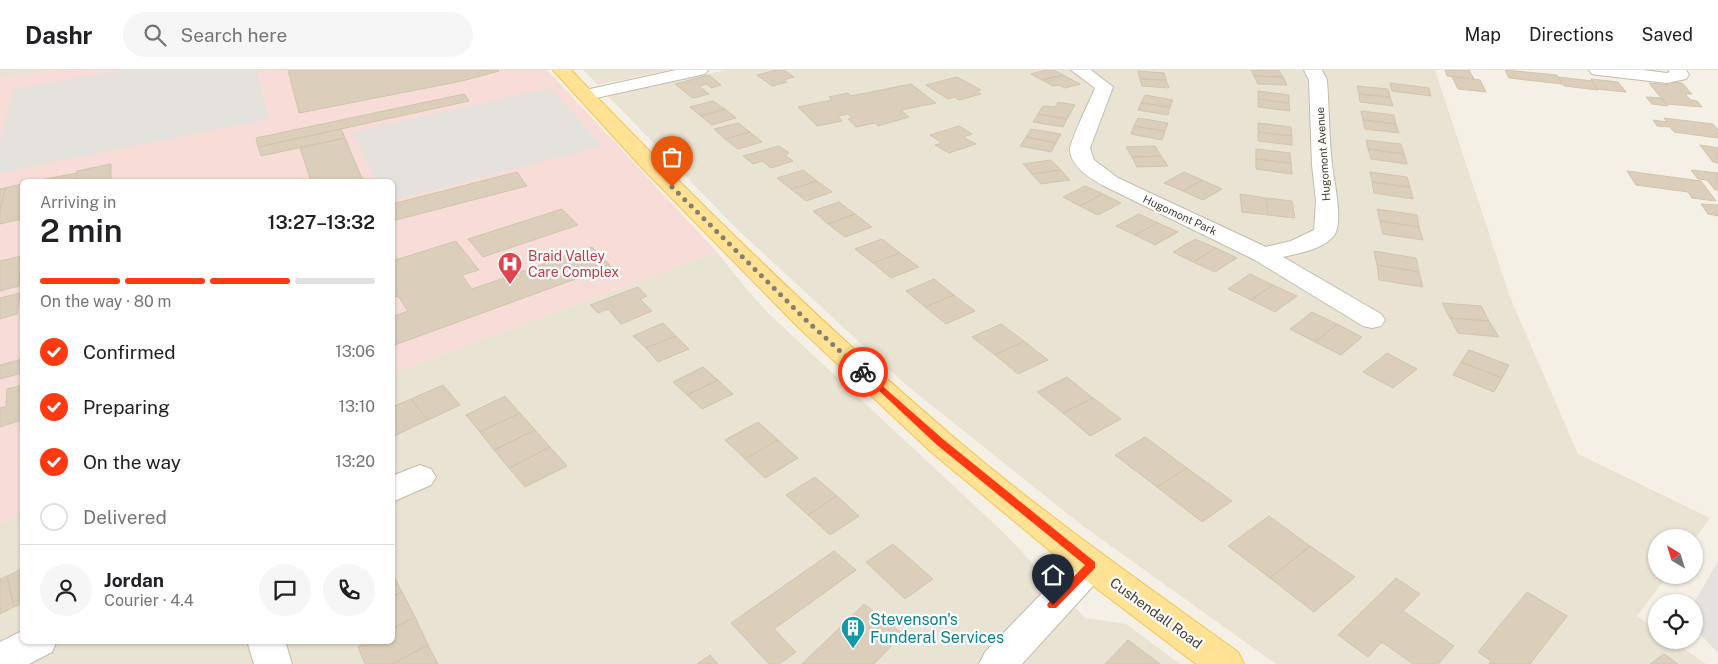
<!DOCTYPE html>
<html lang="en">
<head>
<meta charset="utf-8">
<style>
	:root { --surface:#fff; --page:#f6f6f6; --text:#202124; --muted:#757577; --line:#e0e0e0; --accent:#ff3912 }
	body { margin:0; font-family:"Public Sans",sans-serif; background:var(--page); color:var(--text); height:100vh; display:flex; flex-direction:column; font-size:19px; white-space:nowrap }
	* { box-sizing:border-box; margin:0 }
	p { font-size:16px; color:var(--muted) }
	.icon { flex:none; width:28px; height:28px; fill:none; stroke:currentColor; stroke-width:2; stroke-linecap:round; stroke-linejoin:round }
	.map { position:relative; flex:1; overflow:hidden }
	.details { position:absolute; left:20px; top:109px; width:375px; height:465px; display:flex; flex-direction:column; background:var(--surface); border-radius:8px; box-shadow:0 1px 4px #0004 }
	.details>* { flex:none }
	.needle { width:32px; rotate:322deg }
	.tools { position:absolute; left:1648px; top:459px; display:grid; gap:10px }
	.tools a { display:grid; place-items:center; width:55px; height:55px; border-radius:50%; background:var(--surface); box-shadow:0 1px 4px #0004; font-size:25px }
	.pin { position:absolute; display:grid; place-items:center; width:42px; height:42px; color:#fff; margin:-51px -21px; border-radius:50% 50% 50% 0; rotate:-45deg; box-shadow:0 0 5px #0007 }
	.pin .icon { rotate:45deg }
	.courier { position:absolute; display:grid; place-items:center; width:50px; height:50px; margin:-25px; border:4px solid #ff3912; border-radius:50%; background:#fff; color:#222; box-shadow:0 1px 6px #0007 }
	.overview em { font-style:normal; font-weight:600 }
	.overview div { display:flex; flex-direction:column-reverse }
	.overview { display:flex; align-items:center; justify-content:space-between; height:85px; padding:0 20px }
	h1 { font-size:32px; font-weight:600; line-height:38px }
	.bar { display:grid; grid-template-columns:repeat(4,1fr); gap:8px 5px; align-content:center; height:60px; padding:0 20px }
	.bar i { height:6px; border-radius:4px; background:var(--line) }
	.bar .selected { background:var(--accent) }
	.bar p { grid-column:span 4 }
	.line { display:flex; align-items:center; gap:12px; padding:0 20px; border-top:1px solid var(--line) }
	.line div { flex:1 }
	.round { display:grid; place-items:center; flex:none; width:52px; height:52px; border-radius:26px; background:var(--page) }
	ol { padding:0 20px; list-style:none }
	li { display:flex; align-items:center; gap:15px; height:55px }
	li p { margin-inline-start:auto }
	li .icon { padding:5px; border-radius:50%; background:var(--accent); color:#fff; stroke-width:4 }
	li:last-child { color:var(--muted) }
	li i { width:28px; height:28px; border:2px solid var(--line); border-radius:50% }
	header { display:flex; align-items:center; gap:30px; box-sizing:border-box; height:70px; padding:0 25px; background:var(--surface); border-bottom:1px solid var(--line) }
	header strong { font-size:24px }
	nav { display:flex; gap:28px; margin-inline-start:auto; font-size:18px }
	.search { width:350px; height:45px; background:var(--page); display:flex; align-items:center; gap:12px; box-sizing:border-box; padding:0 18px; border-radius:28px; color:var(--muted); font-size:19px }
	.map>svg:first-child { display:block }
	.residential { fill:#e9e3d3 }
	.medical { fill:#f7dcd7 }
	.parking { fill:#e5e2de }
	.building { fill:#dbcfbc; stroke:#d3c4ac }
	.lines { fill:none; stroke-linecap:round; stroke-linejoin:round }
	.minor-casing { stroke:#c4bbaa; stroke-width:2 }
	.primary-casing { stroke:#f1c557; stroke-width:2 }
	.minor { fill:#fff; fill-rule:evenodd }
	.primary { fill:#ffe294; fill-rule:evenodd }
	.route { fill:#ff3912 }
	.done { stroke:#857e72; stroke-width:5; stroke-dasharray:0 9 }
	.labels { text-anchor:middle; stroke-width:4.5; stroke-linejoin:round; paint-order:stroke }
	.far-street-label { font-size:11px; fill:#484034; stroke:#fff }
	.health-label { font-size:14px; fill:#be3a42; stroke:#fff; text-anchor:start }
	.street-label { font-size:14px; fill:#484034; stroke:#fff }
	.near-culture-label { font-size:16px; fill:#0d838f; stroke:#fff; text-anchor:start }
</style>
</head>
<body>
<header>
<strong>Dashr</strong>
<div class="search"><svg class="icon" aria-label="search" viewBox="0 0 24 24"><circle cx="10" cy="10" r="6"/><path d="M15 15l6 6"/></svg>Search here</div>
<nav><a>Map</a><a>Directions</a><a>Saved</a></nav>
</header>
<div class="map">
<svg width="1718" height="594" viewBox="0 0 1718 594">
	<rect width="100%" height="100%" fill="#f5f0e5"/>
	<path class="residential" d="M0 0H53L0 9Z
		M583 0H670L598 15Z
		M726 0H1435L1510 227 1578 384 1710 448 1694 470V468H1656V505H1668L1637 546 1656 560V570H1671L1706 594H1276L1083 456 906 315 739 161 608 26Z
		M717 182 749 222 768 243 1003 462 1085 548 1126 554 1180 594H0V453L22 445V571H392L393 303Z"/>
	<path class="medical" d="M53 0H547L717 182 393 303 392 111H22V445L0 453V9Z"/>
	<path class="parking" d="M123 0H257L268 49 0 103V72L14 19Z
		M550 18 603 76 393 130 392 111H376L352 62Z
		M1718 491V583L1694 558V533Z"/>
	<path class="building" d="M288 0H497L499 1 462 11 299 43Z
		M776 0H784L794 7 783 10 787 12 772 16 757 5Z
		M1046 0H1054L1063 5 1042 10 1031 4Z
		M1251 0H1279L1283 7 1254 6Z
		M1445 0H1469L1474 9 1447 6Z
		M1505 0 1557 5 1562 14 1509 8Z
		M1138 1 1164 3 1166 10 1140 9Z
		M709 5 721 15 711 18 707 14 699 16 709 24 693 28 675 14Z
		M1063 5 1080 14 1065 18 1059 15 1053 16 1042 10Z
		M1254 6 1283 7 1287 15 1258 14Z
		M957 7 981 20 977 21 981 24 959 30 955 27 948 29 926 15Z
		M1452 7 1480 10 1486 22 1458 19Z
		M1558 7 1592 11 1598 20 1564 16Z
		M1140 9 1166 10 1169 18 1142 16Z
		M1591 9 1618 12 1626 22 1597 19Z
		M1670 12 1682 13 1692 24H1685L1691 30 1697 31 1702 37 1666 34 1649 13 1673 15Z
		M1390 13 1429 18 1431 26 1392 21Z
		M911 14 936 33 901 40 909 47 878 56 875 53 856 57 848 49 852 48 848 44 838 46 842 51 817 56 798 37 832 30 829 27 848 23 851 26Z
		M1357 16 1388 19 1390 27 1359 24Z
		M1258 21 1289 25V33L1258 29Z
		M464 24 469 31 258 77 256 68Z
		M1359 24 1390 27 1393 36 1360 32Z
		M1145 25 1173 30 1170 37 1141 33Z
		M1646 27 1662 28 1668 36 1652 34Z
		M1258 29 1289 33 1290 41 1258 37Z
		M713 31 725 39 701 46 690 37Z
		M1058 32 1075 35 1067 49 1038 44 1043 36 1055 37Z
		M1141 33 1170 37 1168 45 1138 40Z
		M725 39 736 48 712 55 701 46Z
		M1361 41 1394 45 1396 54 1363 50Z
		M1038 44 1067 49 1063 57 1033 52Z
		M1138 48 1168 53 1165 61 1134 56Z
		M1664 48 1713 54 1718 60V68L1674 62 1670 57 1657 56 1653 50 1667 52Z
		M1363 50 1396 54 1399 63 1365 59Z
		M738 53 750 62 725 69 714 59Z
		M1258 53 1291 57 1292 66 1258 62Z
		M959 56 972 64 963 67 976 74 949 83 935 75 942 73 930 65Z
		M1134 56 1165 61 1162 70 1131 64Z
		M341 59 345 68 261 86 258 77Z
		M1031 59 1061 64 1056 73 1026 67Z
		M750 62 762 72 738 79 725 69Z
		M1258 62 1292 66V75L1258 71Z
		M1026 67 1056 73 1051 82 1020 76Z
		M345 68 363 111H311L300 78Z
		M1366 70 1401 74 1404 84 1368 79Z
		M1700 75 1718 78V93L1713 92Z
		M779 76 789 83 785 85 793 91 771 98 762 91 753 94 743 86Z
		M1155 76 1161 86 1132 87 1126 77Z
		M1256 79 1290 83 1291 93 1256 89Z
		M1368 79 1404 84 1407 94 1371 89Z
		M1161 86 1168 96 1137 97 1132 87Z
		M1256 89 1291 93 1292 104 1256 99Z
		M1051 90 1061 100 1032 104 1023 94Z
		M111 94V111H76L77 101Z
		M803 100 817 111 791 119 777 108Z
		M1061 100 1070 110 1041 114 1032 104Z
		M1691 100 1718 103V120H1715L1707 110 1698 109Z
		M1627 101 1701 111 1716 131 1692 128 1688 122 1636 115Z
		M517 102 527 116 392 151V134Z
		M1184 102 1202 110 1183 121 1164 113Z
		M1370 102 1407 107 1410 117 1372 112Z
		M77 103 76 111H36Z
		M1202 110 1222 119 1203 130 1183 121Z
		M817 111 832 122 806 131 791 119Z
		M1372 112 1410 117 1413 129 1374 123Z
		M22 114V149L0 154V142L5 118Z
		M1085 116 1103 124 1080 136 1063 127Z
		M5 118 0 142V119Z
		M1103 124 1121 133 1098 145 1080 136Z
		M1240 124 1266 128 1268 145 1242 142Z
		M1266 128 1292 131 1295 148 1268 145Z
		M839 132 855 144 828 154 813 141Z
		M1701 134 1718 135V146L1708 144Z
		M562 139 578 155 483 187 468 169Z
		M1377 139 1417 145 1419 157 1380 151Z
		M855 144 872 157 845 167 828 154Z
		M1139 144 1158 153 1135 165 1116 156Z
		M1380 151 1419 157 1423 170 1383 164Z
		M1158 153 1178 162 1155 175 1135 165Z
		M882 169 900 183 873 193 855 179Z
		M1195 169 1216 178 1193 192 1173 182Z
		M456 171 479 200 462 205 472 219 592 177 611 196 392 276V247L408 241 398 226 392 228V191Z
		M1216 178 1237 188 1215 202 1193 192Z
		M1374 181 1416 188 1419 202 1377 195Z
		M900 183 919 197 891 208 873 193Z
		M22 186 19 216 0 221V191Z
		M1377 195 1419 202 1423 217 1379 210Z
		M1250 204 1273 215 1251 230 1228 219Z
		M934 209 954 225 925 237 906 221Z
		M1273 215 1297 226 1275 242 1251 230Z
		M638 217 647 226 640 229 652 241 621 254 608 239 598 243 590 235Z
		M20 223 17 244 0 249V228Z
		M954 225 975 241 946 254 925 237Z
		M1442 233 1481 236 1489 251 1450 248Z
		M1312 242 1337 254 1315 272 1290 259Z
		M1450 248 1489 251 1499 267 1458 263Z
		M663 253 676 266 646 278 633 266Z
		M1001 254 1024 271 995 285 972 267Z
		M1337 254 1362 267 1341 285 1315 272Z
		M676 266 689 279 658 292 646 278Z
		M1024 271 1048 290 1018 304 995 285Z
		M1469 280 1509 295 1502 308 1461 292Z
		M1387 283 1417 299 1393 318 1363 302Z
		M22 289V303L0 309V295Z
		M1461 292 1502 308 1494 322 1453 305Z
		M703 297 718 310 687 325 673 312Z
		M1067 307 1093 328 1063 343 1037 322Z
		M718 310 733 324 702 339 687 325Z
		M22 315V350L0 357V338L6 337 7 319Z
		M443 315 460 335 428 350 411 329Z
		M505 326 520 343 480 362 466 345Z
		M1093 328 1121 349 1090 366 1063 343Z
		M411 329 428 350 394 366 392 337Z
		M520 343 535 360 494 380 480 362Z
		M758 352 778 370 745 389 725 370Z
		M535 360 550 377 509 398 494 380Z
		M1145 367 1187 398 1157 417 1115 385Z
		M778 370 798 388 765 408 745 389Z
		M550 377 567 396 525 417 509 398Z
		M1187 398 1232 431 1202 452 1157 417Z
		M815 407 837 426 808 445 786 425Z
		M837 426 859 446 830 465 808 445Z
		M1269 446 1310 476 1270 508 1228 476Z
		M893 474 933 509 905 529 866 492Z
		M1310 476 1355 507 1314 542 1270 508Z
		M834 481 856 500 774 559 796 582 779 594H769L731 553Z
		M22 499V533L14 537 7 506Z
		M392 502 402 522 392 526Z
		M7 506 14 537 0 544V509Z
		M1396 508 1420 524 1403 541 1454 576 1438 594H1413L1382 572 1368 587 1338 565Z
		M402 522 415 547 392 559V526Z
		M1527 522 1567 546 1530 594H1489L1491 591 1478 582Z
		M864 534 903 564 874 594H802Z
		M415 547 428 575 392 594H365L358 577 368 571H392V559Z
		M1128 570 1160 594H1105Z
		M428 575 438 594H392Z
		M1664 584 1678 594H1650Z
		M710 585 718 594H697Z"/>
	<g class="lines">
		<defs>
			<path id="minor" d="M676 0H708L705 4 587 30 581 29 578 25 581 21Z
				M1071 0H1091L1113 17 1090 78 1094 90 1118 108 1266 177 1291 171 1314 160 1316 131 1312 95 1309 10 1304 0H1322L1327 10C1329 38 1329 67 1332 95 1334 111 1343 150 1335 164 1325 179 1300 183 1283 187L1381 244 1385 250 1381 256 1372 258 1363 256 1255 190 1104 116C1091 109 1071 97 1070 80 1070 70 1090 31 1095 18Z
				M1589 0H1643L1667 3 1670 2 1668 0H1686L1689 5 1686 9 1667 13 1598 5 1592 4Z
				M420 395 431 399 436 407 431 415 392 432V406Z
				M1091 481 1103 485 1108 495 1103 505 1022 594H979L985 582 1079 485Z
				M22 561V571H57L52 582 29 594H0V572Z
				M247 571H285L292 594H254Z"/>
			<path id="primary" d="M553 0H571C692 127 817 250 950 364 1042 443 1141 512 1238 582L1244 594H1196L1079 505 930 381 798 257 644 100Z"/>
		</defs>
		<use href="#minor" class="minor-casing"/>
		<use href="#primary" class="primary-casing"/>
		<use href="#minor" class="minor"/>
		<use href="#primary" class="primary"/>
	</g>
	<path class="route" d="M863 299 944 370 1095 492V498L1056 538H1049L1047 535 1049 532 1085 495 937 375 860 303V300Z"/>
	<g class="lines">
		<path class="done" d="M672 117 807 251 863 302"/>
	</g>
	<defs>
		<symbol id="hospital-pin" viewBox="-11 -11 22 30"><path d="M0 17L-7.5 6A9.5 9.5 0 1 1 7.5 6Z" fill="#e0444e" stroke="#fff"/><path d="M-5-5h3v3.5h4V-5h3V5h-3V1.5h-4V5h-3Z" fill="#fff"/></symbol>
		<symbol id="building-pin" viewBox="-11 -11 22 30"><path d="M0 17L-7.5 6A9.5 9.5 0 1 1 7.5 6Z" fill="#0f9aa8" stroke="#fff"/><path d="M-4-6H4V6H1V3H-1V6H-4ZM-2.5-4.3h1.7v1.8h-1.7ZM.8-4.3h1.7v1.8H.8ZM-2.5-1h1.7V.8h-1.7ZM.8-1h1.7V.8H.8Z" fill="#fff"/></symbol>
	</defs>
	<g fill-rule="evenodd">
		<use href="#hospital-pin" x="496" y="180" width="28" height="38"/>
		<use href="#building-pin" x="839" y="544" width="28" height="38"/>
	</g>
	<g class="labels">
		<g class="far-street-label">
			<text transform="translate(1323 84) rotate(-94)" y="4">Hugomont Avenue</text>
			<text transform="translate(1180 145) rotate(25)" y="4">Hugomont Park</text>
		</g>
		<g class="health-label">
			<text x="528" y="191">Braid Valley<tspan x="528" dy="16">Care Complex</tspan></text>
		</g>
		<g class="street-label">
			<text transform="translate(1156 543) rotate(36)" y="5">Cushendall Road</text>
		</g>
		<g class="near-culture-label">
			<text x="870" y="555">Stevenson's<tspan x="870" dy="18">Funderal Services</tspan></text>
		</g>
	</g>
</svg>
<div class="tools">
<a><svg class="needle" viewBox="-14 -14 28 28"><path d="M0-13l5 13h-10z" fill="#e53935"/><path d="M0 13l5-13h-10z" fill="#757577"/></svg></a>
<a><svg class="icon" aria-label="locate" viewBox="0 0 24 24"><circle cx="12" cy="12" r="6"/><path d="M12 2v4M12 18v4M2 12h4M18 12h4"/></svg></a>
</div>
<div class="pin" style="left:672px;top:117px;background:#ea580c"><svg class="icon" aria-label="bag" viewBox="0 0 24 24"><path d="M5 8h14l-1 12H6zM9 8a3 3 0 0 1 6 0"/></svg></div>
<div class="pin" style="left:1053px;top:535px;background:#1f2937"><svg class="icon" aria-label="home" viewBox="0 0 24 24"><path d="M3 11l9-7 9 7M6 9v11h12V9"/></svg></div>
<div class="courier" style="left:863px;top:302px"><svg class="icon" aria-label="bike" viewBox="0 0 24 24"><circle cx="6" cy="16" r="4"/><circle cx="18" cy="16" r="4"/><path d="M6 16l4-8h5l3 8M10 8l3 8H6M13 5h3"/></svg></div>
<section class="details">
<div class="overview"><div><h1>2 min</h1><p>Arriving in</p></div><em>13:27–13:32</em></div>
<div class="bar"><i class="selected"></i><i class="selected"></i><i class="selected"></i><i></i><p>On the way · 80 m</p></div>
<ol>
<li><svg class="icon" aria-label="check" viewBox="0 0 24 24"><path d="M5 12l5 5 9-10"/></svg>Confirmed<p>13:06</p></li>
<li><svg class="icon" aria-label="check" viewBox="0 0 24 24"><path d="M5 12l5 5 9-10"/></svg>Preparing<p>13:10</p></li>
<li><svg class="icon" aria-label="check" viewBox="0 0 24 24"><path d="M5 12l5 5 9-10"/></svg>On the way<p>13:20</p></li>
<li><i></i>Delivered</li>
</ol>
<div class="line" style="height:90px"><a class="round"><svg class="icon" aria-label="person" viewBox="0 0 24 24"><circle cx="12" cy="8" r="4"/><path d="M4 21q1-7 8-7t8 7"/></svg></a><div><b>Jordan</b><p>Courier · 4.4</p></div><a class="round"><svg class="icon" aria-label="chat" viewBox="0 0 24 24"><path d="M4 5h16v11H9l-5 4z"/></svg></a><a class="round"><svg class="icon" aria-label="phone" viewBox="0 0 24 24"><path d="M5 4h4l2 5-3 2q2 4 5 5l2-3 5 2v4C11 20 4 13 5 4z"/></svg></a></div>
</section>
</div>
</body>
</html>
